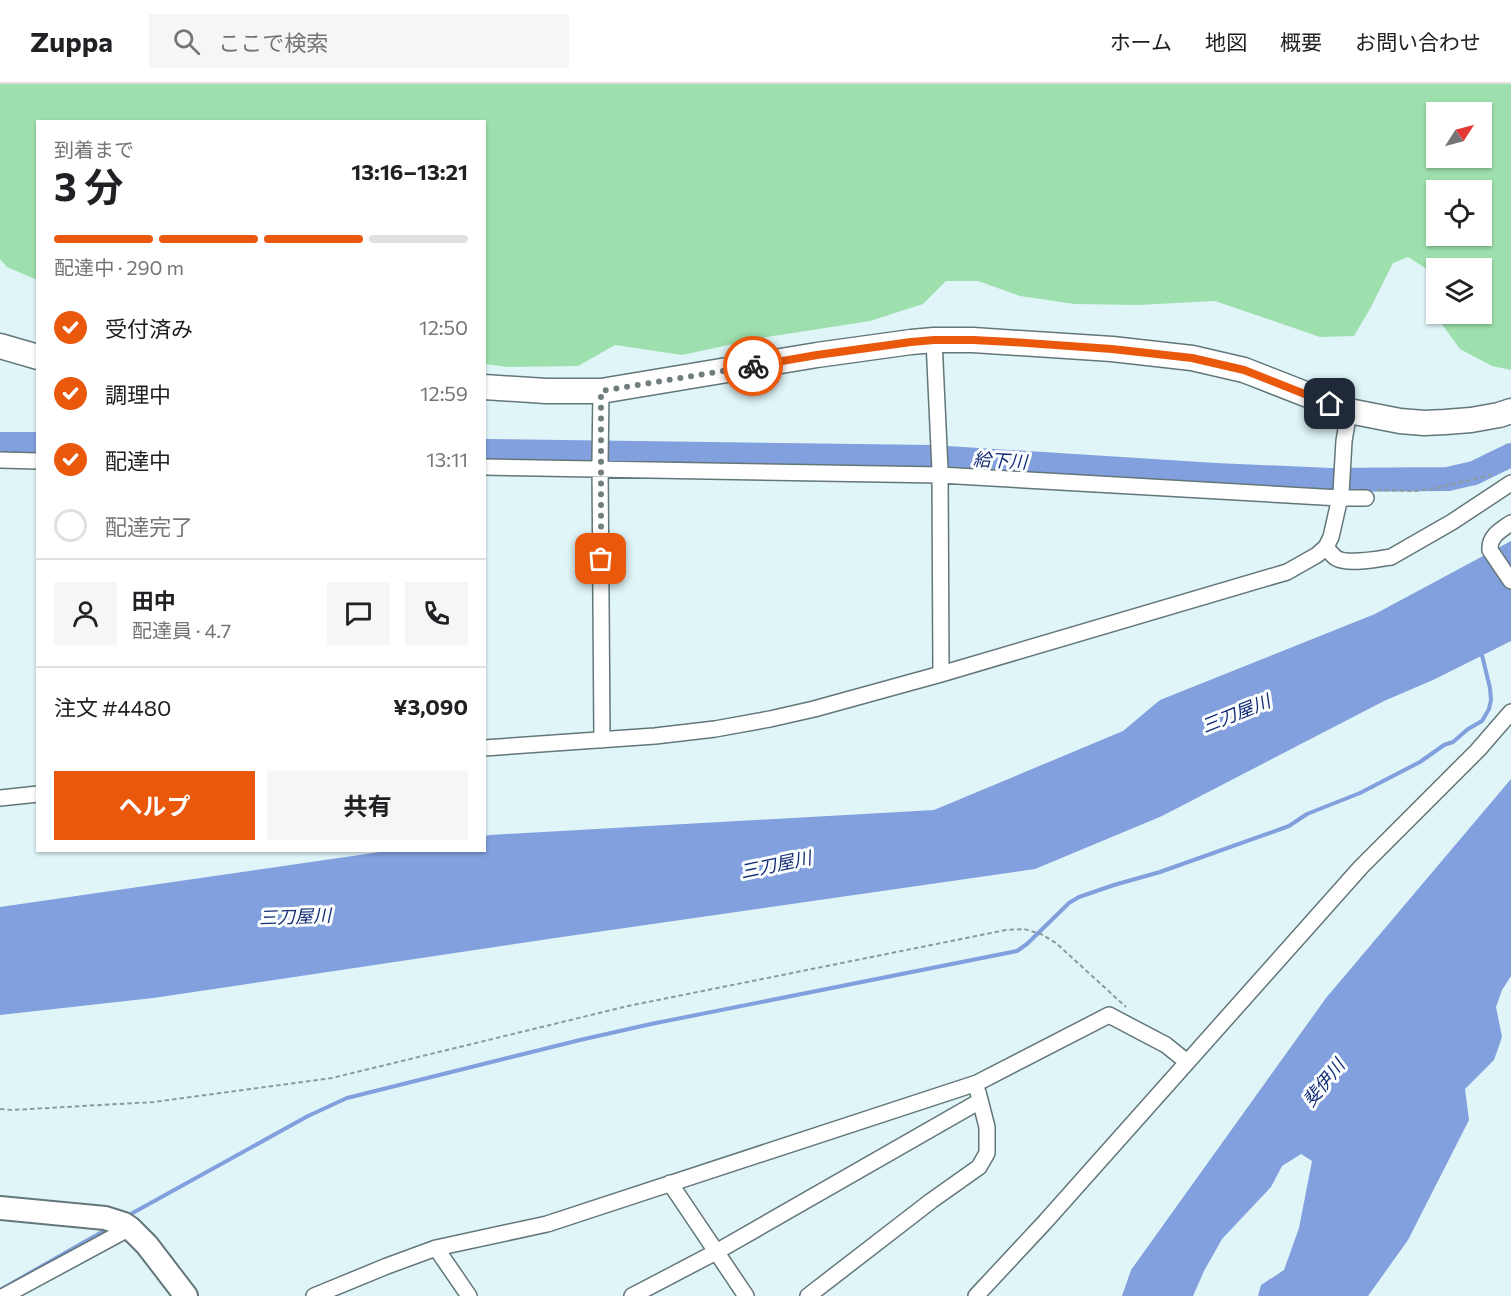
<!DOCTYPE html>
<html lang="ja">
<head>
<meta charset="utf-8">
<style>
	:root { --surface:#fff; --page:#f6f6f6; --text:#202124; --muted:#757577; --line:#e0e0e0; --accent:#ea580c }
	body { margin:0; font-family:Commissioner,"Noto Sans JP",sans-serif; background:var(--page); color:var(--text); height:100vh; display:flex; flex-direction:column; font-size:22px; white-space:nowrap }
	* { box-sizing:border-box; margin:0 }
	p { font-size:20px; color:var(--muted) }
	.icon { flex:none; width:33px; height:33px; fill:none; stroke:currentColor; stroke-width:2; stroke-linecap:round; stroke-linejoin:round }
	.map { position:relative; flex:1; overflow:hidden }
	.drawer { position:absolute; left:36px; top:36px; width:450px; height:732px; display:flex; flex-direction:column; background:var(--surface); border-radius:0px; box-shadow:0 2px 4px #0004 }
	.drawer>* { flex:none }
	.needle { width:39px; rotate:54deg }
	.fabs { position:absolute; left:1426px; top:18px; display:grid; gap:12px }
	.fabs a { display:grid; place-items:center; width:66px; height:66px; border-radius:0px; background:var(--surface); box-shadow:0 2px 4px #0004; font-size:30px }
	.pin { position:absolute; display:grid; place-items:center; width:51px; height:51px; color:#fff; margin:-26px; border-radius:12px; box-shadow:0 3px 9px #0006 }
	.courier { position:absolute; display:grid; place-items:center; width:60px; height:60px; margin:-30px; border:4px solid #ea580c; border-radius:50%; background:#fff; color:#222; box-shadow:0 2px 8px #0007 }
	.summary em { font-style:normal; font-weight:700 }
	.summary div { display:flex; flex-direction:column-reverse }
	.summary { display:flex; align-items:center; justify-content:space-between; height:102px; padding:0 18px }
	h1 { font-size:39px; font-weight:700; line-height:45px }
	.bar { display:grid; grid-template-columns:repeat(4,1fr); gap:9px 6px; align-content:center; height:72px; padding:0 18px }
	.bar i { height:8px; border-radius:4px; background:var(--line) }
	.bar .current { background:var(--accent) }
	.bar p { grid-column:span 4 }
	.line { display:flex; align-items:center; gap:15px; padding:0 18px; border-top:2px solid var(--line) }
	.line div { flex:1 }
	.round { display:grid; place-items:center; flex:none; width:63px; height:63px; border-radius:0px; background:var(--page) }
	ol { padding:0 18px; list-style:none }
	li { display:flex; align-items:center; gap:18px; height:66px }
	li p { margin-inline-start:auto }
	li .icon { padding:6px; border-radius:50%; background:var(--accent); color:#fff; stroke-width:4 }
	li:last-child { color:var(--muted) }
	li i { width:33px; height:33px; border:3px solid var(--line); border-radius:50% }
	.primary-button { display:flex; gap:12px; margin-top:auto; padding:12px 18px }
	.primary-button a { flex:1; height:69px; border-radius:0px; background:var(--accent); color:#fff; font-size:24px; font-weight:700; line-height:69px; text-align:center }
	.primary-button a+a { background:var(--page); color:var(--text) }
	header { display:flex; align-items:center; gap:36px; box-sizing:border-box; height:84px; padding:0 30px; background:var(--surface); border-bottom:2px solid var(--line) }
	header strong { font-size:28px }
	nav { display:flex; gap:33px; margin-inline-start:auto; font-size:21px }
	.search { width:420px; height:54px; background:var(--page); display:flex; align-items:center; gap:15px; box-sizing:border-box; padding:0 21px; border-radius:0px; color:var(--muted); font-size:22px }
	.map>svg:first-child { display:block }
	.green { fill:#9ee0ad; fill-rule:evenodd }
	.water { fill:#829fde }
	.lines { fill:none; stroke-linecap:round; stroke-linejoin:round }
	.stream { stroke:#829fde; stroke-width:4 }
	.river { stroke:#829fde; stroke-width:24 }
	.street-casing { stroke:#637679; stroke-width:18 }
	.secondary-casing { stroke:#637679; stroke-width:26 }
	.primary-casing { stroke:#637679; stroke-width:27 }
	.path { stroke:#8b9b9d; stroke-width:2; stroke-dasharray:4.5 3; stroke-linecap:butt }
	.street { stroke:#fff; stroke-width:15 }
	.secondary { stroke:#fff; stroke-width:22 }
	.primary { stroke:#fff; stroke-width:24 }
	.done { stroke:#707e80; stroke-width:6; stroke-dasharray:0 10.8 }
	.route { stroke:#ea580c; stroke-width:8 }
	.labels { text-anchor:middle; stroke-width:6; stroke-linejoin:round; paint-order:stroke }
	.water-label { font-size:18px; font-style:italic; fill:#142c75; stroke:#fafeff }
</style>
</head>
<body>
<header>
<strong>Zuppa</strong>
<div class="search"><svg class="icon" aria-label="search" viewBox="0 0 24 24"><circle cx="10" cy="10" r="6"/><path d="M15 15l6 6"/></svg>ここで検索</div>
<nav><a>ホーム</a><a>地図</a><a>概要</a><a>お問い合わせ</a></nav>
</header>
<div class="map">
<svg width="1511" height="1212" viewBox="0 0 1511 1212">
	<rect width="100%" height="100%" fill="#dff5f8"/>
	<path class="green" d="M0 0H1511V286L1492 282 1460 265 1438 235 1427 185 1408 173 1393 179 1371 223 1354 252 1320 253 1215 217 1138 221 1075 220 1020 212 978 197H946L923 220 870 237 761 254 682 271 615 261 578 282 507 283 485 280 484 38H38L37 196 7 183 0 175ZM1437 28H1482V74H1437ZM1437 106H1482V152H1437ZM1437 184H1482V230H1437Z"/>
	<path class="water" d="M1511 457V557L1433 596 1384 617 1162 732 1035 785 555 854 153 914 0 931V823L387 767 484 766 485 752 490 751 934 726 1123 647 1160 616 1375 530Z
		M1511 695V892L1502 906 1496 923 1502 953 1494 976 1465 1005 1469 1036 1408 1156 1368 1212H1258L1261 1201 1284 1186 1299 1144 1312 1077 1301 1070 1282 1082 1271 1103 1222 1155 1204 1187 1193 1212H1122L1131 1186 1326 914Z"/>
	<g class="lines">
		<path class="stream" d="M129 1131 308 1032 347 1014 580 956 651 940 1017 867 1027 860 1069 819 1079 813 1114 801 1160 788 1289 742 1307 730 1360 709 1420 678 1444 661 1453 658 1468 645 1482 637 1489 625 1491 616 1490 604 1481 567
			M0 1206 109 1144"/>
		<path class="river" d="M0 360H38
			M484 367 931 373 1215 391 1331 396 1448 395 1474 389 1511 371"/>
		<defs>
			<path id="street" d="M934 256 940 386 941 590
				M601 307 600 379 602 656
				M0 376 38 377
				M484 383 940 391 1340 414H1366
				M1511 439C1501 446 1489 452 1490 466L1511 497
				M1326 463C1329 467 1332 471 1336 474 1347 481 1379 475 1391 473L1452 438 1511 399
				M484 664 655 652 715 645 770 635 814 625 941 590 1287 488 1317 471 1326 463 1331 453 1341 409 1344 357 1349 327
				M0 714 38 710
				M670 1099 746 1212
				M436 1164 469 1212
				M4 1212 130 1144
				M314 1212 387 1182 436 1164 547 1140 977 999 1109 931 1166 961 1187 978
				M632 1212 716 1168 980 1017
				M808 1212 931 1117 979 1083 987 1069V1043L978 1008
				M976 1212 1045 1138 1361 783 1478 666 1511 628"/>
			<path id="secondary" d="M0 1124 105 1134 124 1140 130 1144 147 1161 186 1212"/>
			<path id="primary" d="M0 262 38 273
				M484 303 546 307H601L817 271 911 258 934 256H973L1112 265 1192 274 1244 286 1349 327 1400 337 1424 339 1445 338 1471 336 1499 331 1511 327"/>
		</defs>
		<use href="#street" class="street-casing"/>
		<use href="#secondary" class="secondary-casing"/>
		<use href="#primary" class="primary-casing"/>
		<path class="path" d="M1377 406 1416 407 1436 404 1491 391
			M0 1025 12 1026 154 1018 332 994 628 922 1006 846 1024 845 1041 850 1056 859 1126 923"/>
		<use href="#street" class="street"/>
		<use href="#secondary" class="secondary"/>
		<use href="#primary" class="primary"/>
	</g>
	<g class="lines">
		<path class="done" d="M601 475V307L753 282"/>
		<path class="route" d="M753 282 817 271 911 258 934 256H973L1011 258 1112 265 1192 274 1244 286 1330 320"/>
	</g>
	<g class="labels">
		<g class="water-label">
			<text transform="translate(1000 377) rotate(3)" y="6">給下川</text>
			<text transform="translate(1236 630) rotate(-22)" y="6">三刀屋川</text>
			<text transform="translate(776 781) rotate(-12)" y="6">三刀屋川</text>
			<text transform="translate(295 833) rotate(-2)" y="6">三刀屋川</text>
			<text transform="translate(1324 999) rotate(-51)" y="6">斐伊川</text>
		</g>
	</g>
</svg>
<div class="fabs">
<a><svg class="needle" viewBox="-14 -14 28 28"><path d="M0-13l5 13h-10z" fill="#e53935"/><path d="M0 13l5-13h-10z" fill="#757577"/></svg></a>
<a><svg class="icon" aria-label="locate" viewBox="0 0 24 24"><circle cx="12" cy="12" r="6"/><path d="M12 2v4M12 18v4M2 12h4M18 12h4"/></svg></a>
<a><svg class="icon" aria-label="layers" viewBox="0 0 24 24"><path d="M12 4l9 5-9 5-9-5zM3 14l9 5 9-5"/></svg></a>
</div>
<div class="pin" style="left:601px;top:475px;background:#ea580c"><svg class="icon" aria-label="bag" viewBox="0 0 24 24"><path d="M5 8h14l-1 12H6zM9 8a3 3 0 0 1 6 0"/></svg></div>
<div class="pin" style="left:1330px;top:320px;background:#1f2937"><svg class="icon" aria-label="home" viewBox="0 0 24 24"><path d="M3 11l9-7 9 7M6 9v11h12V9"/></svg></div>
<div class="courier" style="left:753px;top:282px"><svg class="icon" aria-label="bike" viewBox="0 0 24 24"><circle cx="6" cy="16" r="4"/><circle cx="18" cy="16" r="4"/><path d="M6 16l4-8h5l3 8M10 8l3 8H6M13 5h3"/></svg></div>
<section class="drawer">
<div class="summary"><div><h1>3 分</h1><p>到着まで</p></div><em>13:16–13:21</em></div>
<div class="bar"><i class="current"></i><i class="current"></i><i class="current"></i><i></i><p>配達中 · 290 m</p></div>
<ol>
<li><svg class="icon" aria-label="check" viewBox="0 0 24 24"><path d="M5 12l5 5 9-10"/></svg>受付済み<p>12:50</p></li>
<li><svg class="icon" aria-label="check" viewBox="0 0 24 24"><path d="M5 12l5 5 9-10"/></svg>調理中<p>12:59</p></li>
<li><svg class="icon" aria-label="check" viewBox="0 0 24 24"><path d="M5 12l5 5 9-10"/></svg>配達中<p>13:11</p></li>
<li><i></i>配達完了</li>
</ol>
<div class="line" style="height:108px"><a class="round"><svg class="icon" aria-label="person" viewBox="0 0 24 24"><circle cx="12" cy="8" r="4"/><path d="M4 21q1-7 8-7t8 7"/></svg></a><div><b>田中</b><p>配達員 · 4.7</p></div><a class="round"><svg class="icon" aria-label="chat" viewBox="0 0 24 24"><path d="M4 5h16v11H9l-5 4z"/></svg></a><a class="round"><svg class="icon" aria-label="phone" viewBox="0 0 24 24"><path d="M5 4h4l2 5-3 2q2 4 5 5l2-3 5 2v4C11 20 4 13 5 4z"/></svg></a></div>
<div class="line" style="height:78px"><div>注文 #4480</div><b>¥3,090</b></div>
<div class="primary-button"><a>ヘルプ</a><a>共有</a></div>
</section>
</div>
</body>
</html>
